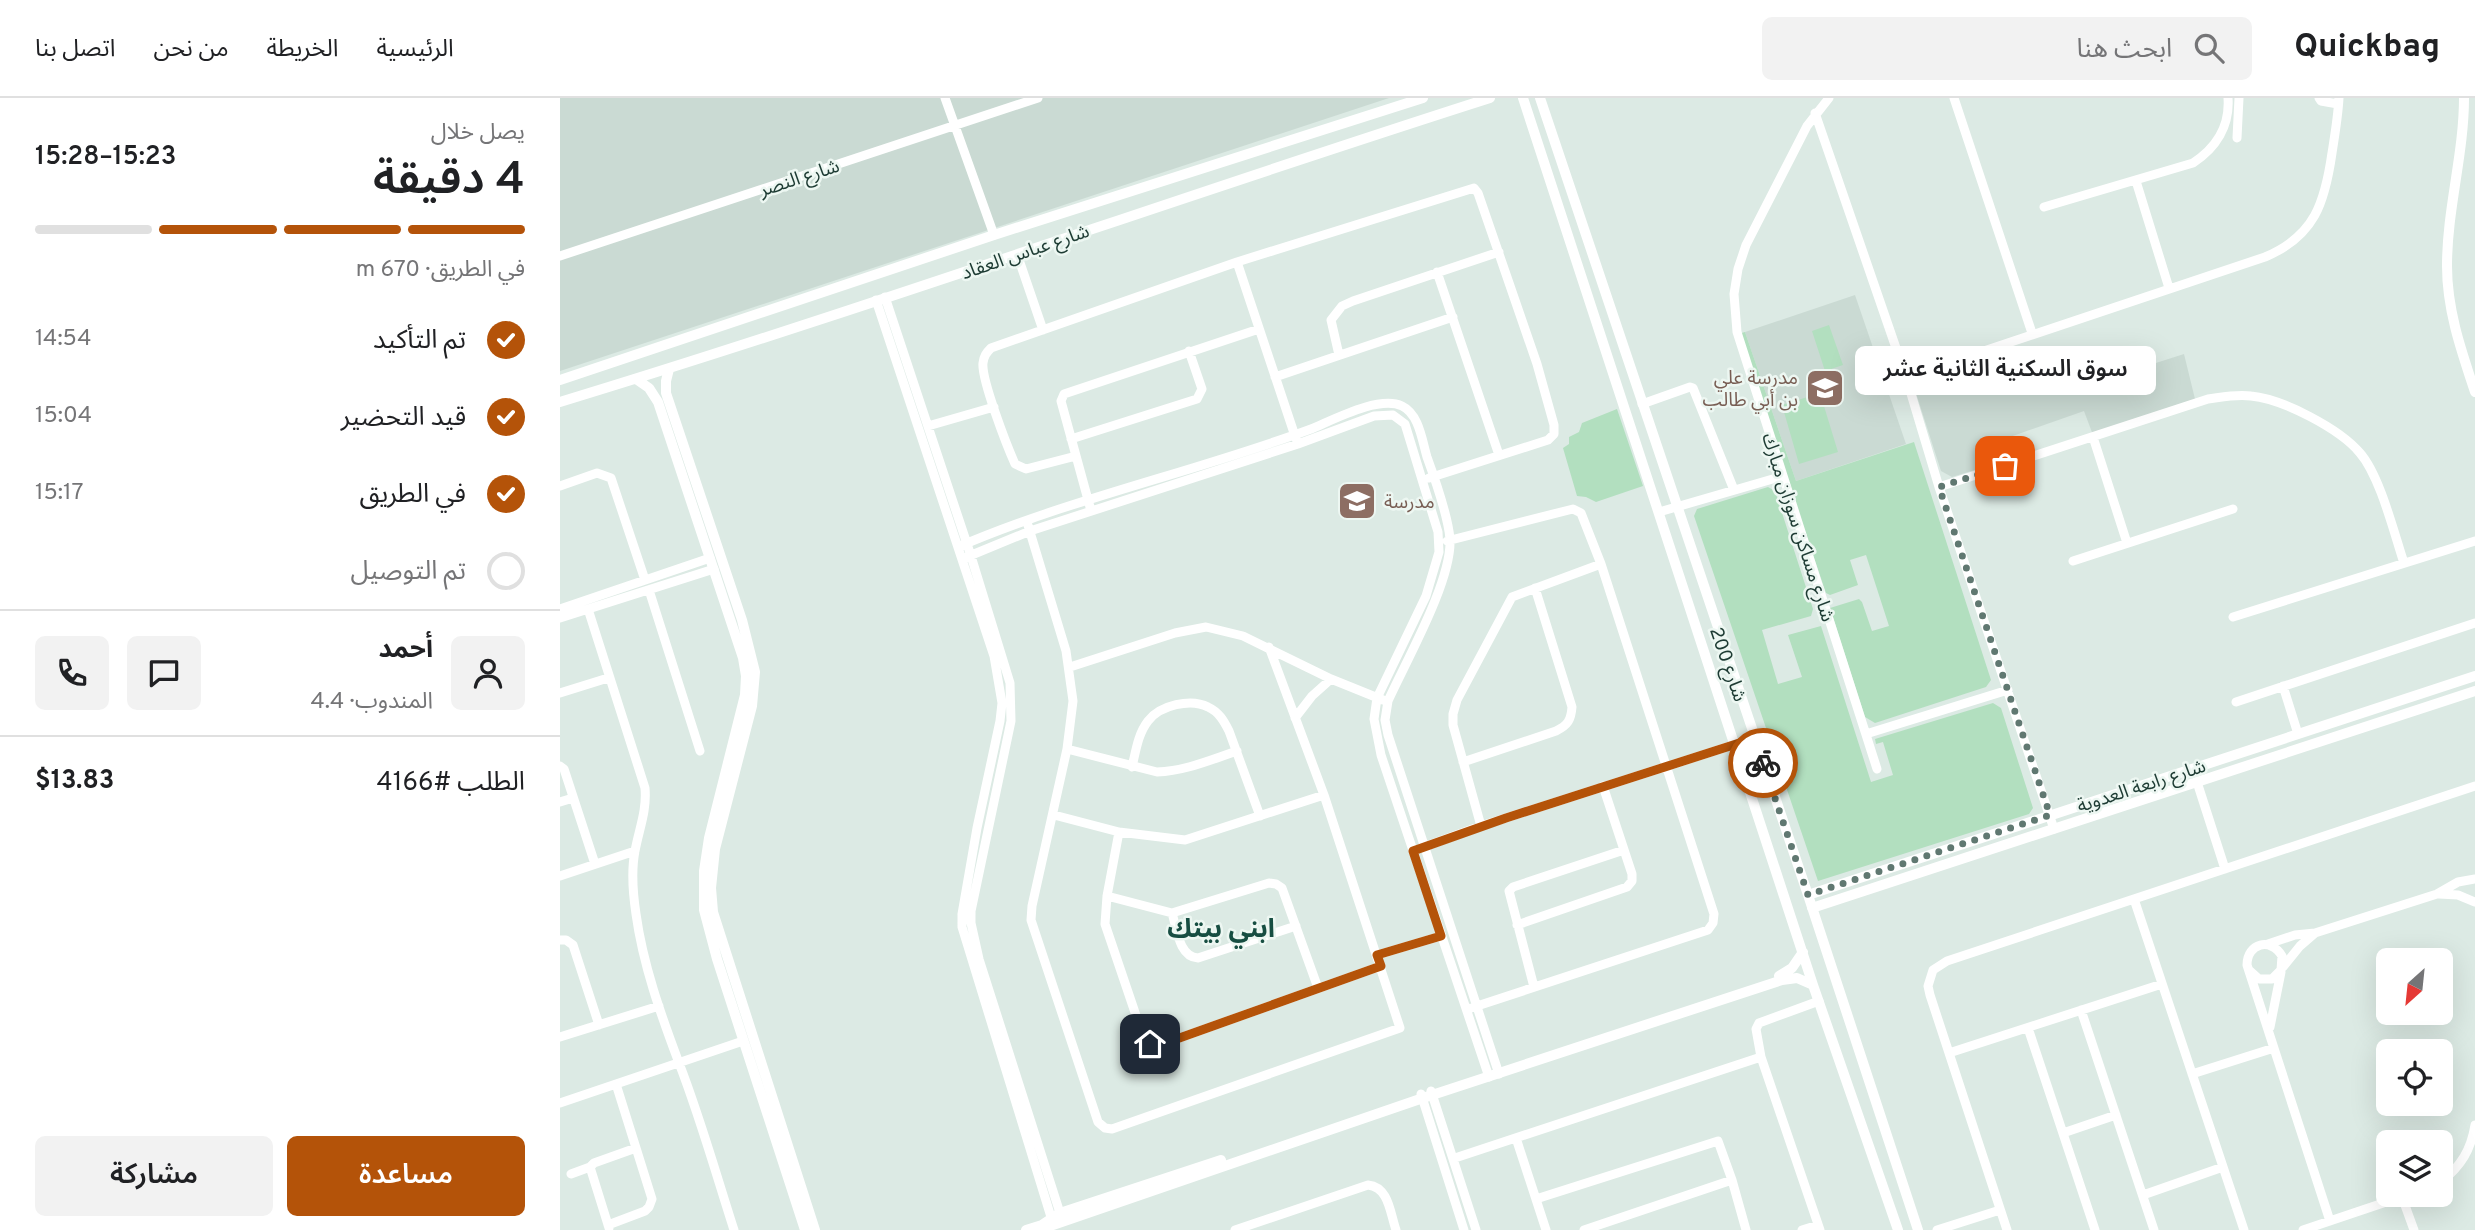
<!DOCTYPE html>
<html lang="ar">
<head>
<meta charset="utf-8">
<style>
	:root { --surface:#fff; --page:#f2f2f2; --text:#202124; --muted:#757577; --line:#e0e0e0; --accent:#b45309 }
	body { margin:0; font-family:Overpass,"Noto Sans Arabic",sans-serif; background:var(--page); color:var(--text); direction:rtl; height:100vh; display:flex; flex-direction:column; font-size:26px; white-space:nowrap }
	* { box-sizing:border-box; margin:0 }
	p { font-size:23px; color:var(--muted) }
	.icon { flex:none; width:38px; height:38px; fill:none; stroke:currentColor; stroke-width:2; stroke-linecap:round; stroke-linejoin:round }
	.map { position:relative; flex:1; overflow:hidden; direction:ltr }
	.sheet { display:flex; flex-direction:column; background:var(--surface); width:560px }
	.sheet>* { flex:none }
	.needle { width:46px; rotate:207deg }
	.buttons { position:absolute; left:1816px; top:850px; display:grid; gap:14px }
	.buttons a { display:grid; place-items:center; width:77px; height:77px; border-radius:10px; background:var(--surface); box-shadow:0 7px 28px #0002; font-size:35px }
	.pin { position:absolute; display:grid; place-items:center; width:60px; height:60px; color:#fff; margin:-30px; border-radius:14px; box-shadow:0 4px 10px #0006 }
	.courier { position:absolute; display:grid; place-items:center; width:70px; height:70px; margin:-35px; border:5px solid #b45309; border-radius:50%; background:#fff; color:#222; box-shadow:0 2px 9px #0007 }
	.bubble { position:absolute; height:49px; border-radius:10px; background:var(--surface); box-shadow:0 7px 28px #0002; font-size:23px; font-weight:600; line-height:49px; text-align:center; direction:rtl }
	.head em { font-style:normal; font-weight:600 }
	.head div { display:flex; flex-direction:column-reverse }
	.head { display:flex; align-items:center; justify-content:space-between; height:119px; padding:0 35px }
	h1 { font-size:46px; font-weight:600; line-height:52px }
	.bar { display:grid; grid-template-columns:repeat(4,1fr); gap:10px 7px; align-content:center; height:84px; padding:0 35px }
	.bar i { height:9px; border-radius:5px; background:var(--line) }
	.bar .current { background:var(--accent) }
	.bar p { grid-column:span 4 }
	.line { display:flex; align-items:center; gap:18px; padding:0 35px; border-top:2px solid var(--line) }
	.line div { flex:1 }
	.round { display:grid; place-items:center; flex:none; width:74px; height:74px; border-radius:10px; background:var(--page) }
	ol { padding:0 35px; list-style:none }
	li { display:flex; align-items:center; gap:21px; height:77px }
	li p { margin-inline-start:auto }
	li .icon { padding:7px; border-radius:50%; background:var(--accent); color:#fff; stroke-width:4 }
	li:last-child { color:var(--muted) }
	li i { width:38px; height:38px; border:4px solid var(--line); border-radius:50% }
	.button { display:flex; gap:14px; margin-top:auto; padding:14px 35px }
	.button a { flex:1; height:80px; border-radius:10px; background:var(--accent); color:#fff; font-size:28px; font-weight:600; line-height:80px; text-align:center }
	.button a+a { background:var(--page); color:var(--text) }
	header { display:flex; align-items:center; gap:42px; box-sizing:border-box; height:98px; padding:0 35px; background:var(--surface); border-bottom:2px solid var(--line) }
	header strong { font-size:33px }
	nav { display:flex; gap:38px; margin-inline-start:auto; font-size:24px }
	.search { width:490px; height:63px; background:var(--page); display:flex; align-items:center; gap:18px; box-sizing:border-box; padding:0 24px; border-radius:10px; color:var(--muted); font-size:26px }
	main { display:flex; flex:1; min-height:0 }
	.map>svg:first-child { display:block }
	.built { fill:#cadad3 }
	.green { fill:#b2dfbf }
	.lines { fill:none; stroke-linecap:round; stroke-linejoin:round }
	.minor { stroke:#fff; stroke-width:9 }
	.tertiary { stroke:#fff; stroke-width:10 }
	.done { stroke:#607871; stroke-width:7; stroke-dasharray:0 12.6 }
	.route { stroke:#b45309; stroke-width:9 }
	.labels { text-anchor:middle; stroke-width:5; stroke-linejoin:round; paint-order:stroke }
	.street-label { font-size:19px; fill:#1d3b33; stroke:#edf7f2 }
	.education-label { font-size:19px; fill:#785e54; stroke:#edf7f2; text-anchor:end }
	.district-label { font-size:26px; font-weight:bold; fill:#174e42; stroke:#edf7f2 }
</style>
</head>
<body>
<header>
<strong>Quickbag</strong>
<div class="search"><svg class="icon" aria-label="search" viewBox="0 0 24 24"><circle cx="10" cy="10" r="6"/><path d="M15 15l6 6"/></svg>ابحث هنا</div>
<nav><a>الرئيسية</a><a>الخريطة</a><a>من نحن</a><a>اتصل بنا</a></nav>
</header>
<main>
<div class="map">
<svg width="1915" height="1132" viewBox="0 0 1915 1132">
	<rect width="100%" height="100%" fill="#dceae4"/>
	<path class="built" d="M0 0H829L0 273Z
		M1295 197 1346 346 1236 383 1185 234Z
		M1539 248 1549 280 1624 256 1635 301 1533 337 1524 313 1447 340 1453 360 1392 379 1381 373 1354 289 1360 281 1450 253 1461 284 1481 277 1478 268Z"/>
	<path class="green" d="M1269 227 1283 267 1265 273 1252 233Z
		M1185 234 1236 383 1354 344 1431 582 1426 589 1315 625 1305 619 1270 510 1299 501 1302 504 1312 533 1329 528 1306 457 1290 462 1298 487 1270 497 1266 495 1178 236Z
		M1260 295 1278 354 1239 366 1222 307Z
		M1057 311 1083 388 1036 404 1026 399 1017 398 1003 350 1009 346V339L1019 334 1022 325Z
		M1208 389 1215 393 1253 511 1251 518 1202 532 1218 586 1242 579 1228 537 1261 528 1311 684 1333 677 1323 644 1316 646 1315 641 1433 605 1441 610 1473 710 1469 716 1258 783 1134 418 1137 411Z"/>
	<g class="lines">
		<path class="minor" d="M385 0 434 137
			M1269 0 1247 28 1186 147 1178 171 1174 196 1177 234 1317 671
			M1394 0 1472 235
			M1759 0 1761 3 1778 6
			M1255 15 1346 279
			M1677 40 1679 0
			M1576 83 1609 190
			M1484 109 1633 65C1656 50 1670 28 1668 0
			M457 156 483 232
			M0 158 478 0
			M677 164 736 341
			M877 174 939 357
			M325 199 411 458 450 585 451 623 411 813V825L419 861 500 1115
			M316 202 434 558 442 605 440 623 417 730 402 816V829L491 1119
			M779 257 771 222 782 208 793 203 939 154
			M715 279 893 219
			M1082 306 1130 289 1133 290 1174 392
			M368 328 434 309
			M1533 339 1567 445
			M511 341 637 301 642 291 629 253
			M516 358 466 371 455 366C447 348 421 281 423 265 424 258 426 255 431 250L677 164 914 90 918 95 977 266 994 327V336L988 342 869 380
			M0 388 37 375 51 380 85 482
			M1379 389 1648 301C1663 299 1676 296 1691 298 1723 301 1780 331 1800 355 1820 378 1834 435 1844 465
			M530 409 501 303 504 296 699 231
			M1099 414 1223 378
			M467 424 506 553 513 603 507 651 472 808 471 822 538 1024 545 1030 552 1031 840 930 764 697 709 549
			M887 443 1013 411 1021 415 1041 466 1154 816 1153 825 1148 832 911 910
			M398 449C512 400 635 374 751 331 773 322 819 297 842 308 859 316 862 342 867 359 875 381 888 417 890 441 892 483 846 563 828 603L825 622 828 637 939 976
			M402 461 470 433 738 346 814 318 833 317 845 326 878 434 879 454 866 498 817 600 814 621 821 657 929 979
			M1513 463 1673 411
			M89 492 140 653
			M0 511 150 460
			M28 511 85 690C87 713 79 731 75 753 71 773 73 796 76 816 83 867 101 917 119 965 140 1019 156 1076 174 1132
			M1673 519 1915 443
			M0 520 154 471
			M510 569 615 535 646 529 683 538 771 581 823 602
			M1723 588 1738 636
			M0 595 48 580
			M1676 604 1915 525
			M735 620 752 598 771 581
			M1306 636 1448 592
			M507 651 597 674C625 673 650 662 677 653
			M903 664 996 633C1008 627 1011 622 1012 609L975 490
			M0 668 4 671 35 766
			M572 669C576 652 578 636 588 623 600 607 631 600 648 609 659 614 664 623 669 633L700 718
			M1637 684 1665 771
			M0 704 13 700
			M494 717 559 734 625 742 764 697
			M921 728 893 627V616L897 602 952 499 1041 466
			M1494 731 1379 389 1346 279 1705 159C1755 138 1765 104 1772 55 1775 36 1778 18 1779 0
			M559 734 547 798 545 826 584 941 590 946 597 948 821 868
			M861 750 921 728 1195 640
			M0 778 75 753
			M1879 796 1898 797 1915 804
			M547 798 612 815 709 785 716 786 722 790 758 890
			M1574 801 1684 1132
			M612 815C617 831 619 859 638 860L736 828
			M957 827 1067 789 1072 783V776L1043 688
			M0 842H6L13 847 39 927
			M1708 846 1735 837 1755 835 1877 796 1898 784 1915 781
			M817 857 881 838
			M1723 869 1740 848 1755 835
			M1689 872 1699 881H1712L1721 872 1722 858C1711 839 1687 845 1687 867L1770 1123
			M974 889 949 793 953 789 1064 752
			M1521 912 1594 1132
			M1710 929 1721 874
			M1468 930 1535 1132
			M0 939 99 908
			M1389 955 1602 886
			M1201 959 1196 931 1199 925 1259 903
			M1632 976 1714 950
			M871 993 916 1132
			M861 996 904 1132
			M0 1005 183 943
			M1503 1035 1556 1017
			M956 1040 986 1132
			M895 1060 1201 959 1260 1132
			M11 1076 30 1069
			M1881 1084C1901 1068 1911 1052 1915 1027
			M1583 1097 1663 1069
			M1842 1099 1854 1132
			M976 1101 1158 1043 1172 1082 1186 1132
			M48 1127 85 1113 89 1109 92 1101 56 986
			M49 1130 30 1069 34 1065 76 1050
			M675 1132 808 1087C829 1089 830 1115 836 1132
			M1024 1132 1172 1082
			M1242 1132 1258 1127
			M1377 1132 1440 1112
			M1447 1132 1370 897 1368 888 1373 872 1387 863 1915 688
			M1743 1132 1847 1097"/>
		<path class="tertiary" d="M963 0 1253 887 1338 1132
			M980 0 1248 797 1358 1132
			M1904 0C1904 56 1887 111 1887 168 1887 212 1901 252 1915 294
			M109 271 106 283V295L182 522 195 574 192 608 155 751 151 790 153 814 255 1132
			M76 281 89 290 98 304 183 560 186 578 185 597 149 740 144 773V812L157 861 245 1132
			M0 282 434 137 863 0
			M0 304C312 209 619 99 930 0
			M1248 797 1915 578
			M1252 810 1915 593
			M1219 878 1232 870 1243 854
			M482 1127 500 1115 661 1062
			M466 1132 482 1127H493L863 1000 1222 882 1237 880 1253 887"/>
	</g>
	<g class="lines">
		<path class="done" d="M1203 665 1248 797 1490 717 1379 389 1445 368"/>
		<path class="route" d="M590 946 597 948 821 868 817 857 881 838 853 753 946 720 1195 640 1203 665"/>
	</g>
	<defs>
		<symbol id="school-square" viewBox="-11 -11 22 22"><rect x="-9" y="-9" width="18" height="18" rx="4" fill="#8d6e63" stroke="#edf7f2"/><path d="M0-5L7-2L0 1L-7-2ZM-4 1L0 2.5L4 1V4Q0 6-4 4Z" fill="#fff"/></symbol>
	</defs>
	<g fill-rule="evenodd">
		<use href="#school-square" x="1243" y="268" width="44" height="44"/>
		<use href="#school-square" x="775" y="381" width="44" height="44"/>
	</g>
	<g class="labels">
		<g class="street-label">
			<text transform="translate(239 79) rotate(-18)" y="7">شارع النصر</text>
			<text transform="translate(465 153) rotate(-19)" y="7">شارع عباس العقاد</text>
			<text transform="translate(1239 429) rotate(72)" y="7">شارع مساكن سوزان مبارك</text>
			<text transform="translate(1169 566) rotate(71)" y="7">شارع 200</text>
			<text transform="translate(1581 687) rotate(-18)" y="7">شارع رابعة العدوية</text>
		</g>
		<g class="education-label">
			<text x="1238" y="286">مدرسة علي<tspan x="1238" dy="22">بن أبي طالب</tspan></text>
			<text x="824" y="410" text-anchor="start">مدرسة</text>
		</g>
		<g class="district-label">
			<text x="661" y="839">ابني بيتك</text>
		</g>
	</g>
</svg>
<div class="buttons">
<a><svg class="needle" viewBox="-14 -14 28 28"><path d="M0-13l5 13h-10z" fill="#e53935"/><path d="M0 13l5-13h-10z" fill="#757577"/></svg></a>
<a><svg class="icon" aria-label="locate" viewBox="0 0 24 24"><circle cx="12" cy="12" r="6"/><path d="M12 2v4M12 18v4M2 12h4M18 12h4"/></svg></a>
<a><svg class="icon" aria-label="layers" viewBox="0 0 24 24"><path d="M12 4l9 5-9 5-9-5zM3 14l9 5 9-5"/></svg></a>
</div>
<div class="pin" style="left:1445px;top:368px;background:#ea580c"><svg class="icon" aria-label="bag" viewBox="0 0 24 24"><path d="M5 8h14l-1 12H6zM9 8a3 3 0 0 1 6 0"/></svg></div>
<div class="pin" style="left:590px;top:946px;background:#1f2937"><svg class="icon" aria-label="home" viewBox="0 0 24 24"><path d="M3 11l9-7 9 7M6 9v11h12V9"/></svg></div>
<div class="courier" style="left:1203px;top:665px"><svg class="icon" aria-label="bike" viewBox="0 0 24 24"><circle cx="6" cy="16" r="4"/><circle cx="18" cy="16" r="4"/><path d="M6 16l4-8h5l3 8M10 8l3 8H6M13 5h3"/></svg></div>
<div class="bubble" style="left:1295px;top:248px;width:301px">سوق السكنية الثانية عشر</div>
</div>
<section class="sheet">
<div class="head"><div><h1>4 دقيقة</h1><p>يصل خلال</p></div><em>15:23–15:28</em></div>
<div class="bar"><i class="current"></i><i class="current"></i><i class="current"></i><i></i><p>في الطريق · 670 m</p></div>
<ol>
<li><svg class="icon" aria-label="check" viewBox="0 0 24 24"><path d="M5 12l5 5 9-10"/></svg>تم التأكيد<p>14:54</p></li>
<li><svg class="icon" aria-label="check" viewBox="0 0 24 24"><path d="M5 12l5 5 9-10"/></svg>قيد التحضير<p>15:04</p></li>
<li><svg class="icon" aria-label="check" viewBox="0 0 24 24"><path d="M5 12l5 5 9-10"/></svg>في الطريق<p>15:17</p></li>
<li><i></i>تم التوصيل</li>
</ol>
<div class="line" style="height:126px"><a class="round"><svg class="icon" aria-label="person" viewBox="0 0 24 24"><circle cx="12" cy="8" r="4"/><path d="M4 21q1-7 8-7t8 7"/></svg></a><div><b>أحمد</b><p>المندوب · 4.4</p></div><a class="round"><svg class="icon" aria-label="chat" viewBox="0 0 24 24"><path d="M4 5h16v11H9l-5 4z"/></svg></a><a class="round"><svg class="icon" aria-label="phone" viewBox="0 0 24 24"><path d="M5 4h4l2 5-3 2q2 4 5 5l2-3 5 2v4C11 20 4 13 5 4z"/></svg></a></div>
<div class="line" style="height:91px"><div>الطلب #4166</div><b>$13.83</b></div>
<div class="button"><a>مساعدة</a><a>مشاركة</a></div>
</section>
</main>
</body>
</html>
